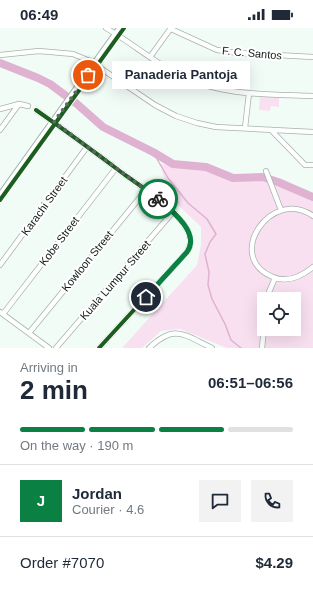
<!DOCTYPE html>
<html lang="en">
<head>
<meta charset="utf-8">
<style>
	:root { --surface:#fff; --page:#f2f2f3; --text:#1f2937; --muted:#747a83; --line:#e0e1e3; --accent:#0b8043 }
	body { margin:0; font-family:Helvetica,sans-serif; background:var(--page); color:var(--text); height:100vh; display:flex; flex-direction:column; font-size:15px; white-space:nowrap }
	* { box-sizing:border-box; margin:0 }
	p { font-size:13px; color:var(--muted) }
	.icon { flex:none; width:22px; height:22px; fill:none; stroke:currentColor; stroke-width:2; stroke-linecap:round; stroke-linejoin:round }
	.map { position:relative; height:320px; overflow:hidden }
	.panel { display:flex; flex-direction:column; background:var(--surface); flex:1 }
	.panel>* { flex:none }
	.tools { position:absolute; left:257px; top:264px; display:grid; gap:8px }
	.tools a { display:grid; place-items:center; width:44px; height:44px; border-radius:0px; background:var(--surface); box-shadow:0 4px 16px #0002; font-size:20px }
	.pin { position:absolute; display:grid; place-items:center; width:34px; height:34px; color:#fff; margin:-17px; border:2px solid #fff; border-radius:50%; box-shadow:0 1px 4px #0007 }
	.courier { position:absolute; display:grid; place-items:center; width:40px; height:40px; margin:-20px; border:3px solid #0b8043; border-radius:50%; background:#fff; color:#222; box-shadow:0 1px 5px #0007 }
	.bubble { position:absolute; height:28px; border-radius:0px; background:var(--surface); box-shadow:0 4px 16px #0002; font-size:13px; font-weight:800; line-height:28px; text-align:center }
	.summary em { font-style:normal; font-weight:800 }
	.summary div { display:flex; flex-direction:column-reverse }
	.summary { display:flex; align-items:center; justify-content:space-between; height:68px; padding:0 20px }
	h1 { font-size:26px; font-weight:800; line-height:30px }
	.bar { display:grid; grid-template-columns:repeat(4,1fr); gap:6px 4px; align-content:center; height:48px; padding:0 20px }
	.bar i { height:5px; border-radius:3px; background:var(--line) }
	.bar .current { background:var(--accent) }
	.bar p { grid-column:span 4 }
	.line { display:flex; align-items:center; gap:10px; padding:0 20px; border-top:1px solid var(--line) }
	.line div { flex:1 }
	.round { display:grid; place-items:center; flex:none; width:42px; height:42px; border-radius:0px; background:var(--page) }
	.status { display:flex; justify-content:space-between; align-items:center; height:28px; padding:0 20px; background:var(--surface); direction:ltr }
	.status svg { height:11px; fill:currentColor }
	.map>svg:first-child { display:block }
	.green { fill:#f9e0f1; fill-rule:evenodd }
	.lines { fill:none; stroke-linecap:round; stroke-linejoin:round }
	.stream { stroke:#deb2d0; stroke-width:1.5 }
	.river { stroke:#deb2d0; stroke-width:8 }
	.street-casing { stroke:#a8b2ad; stroke-width:6 }
	.secondary-casing { stroke:#a8b2ad; stroke-width:9 }
	.street { stroke:#fdfffe; stroke-width:4.5 }
	.secondary { stroke:#fdfffe; stroke-width:7 }
	.cycleway-casing { stroke:#fff; stroke-width:6 }
	.cycleway { stroke:#1b5e20; stroke-width:4 }
	.done { stroke:#5f6864; stroke-width:4; stroke-dasharray:0 7.2 }
	.route { stroke:#0b8043; stroke-width:5 }
	.labels { text-anchor:middle; stroke-width:4; stroke-linejoin:round; paint-order:stroke }
	.street-label { font-size:11px; fill:#101915; stroke:#fff }
</style>
</head>
<body>
<div class="status"><b>06:49</b><svg viewBox="0 0 49 12"><path d="M0 12V9h3v3zM5 12V6h3v6zM10 12V3h3v9zM15 12V0h3v12zM26 1h20v11H26zM47 4h2v5h-2z"/></svg></div>
<div class="map">
<svg width="313" height="320" viewBox="0 0 313 320">
	<rect width="100%" height="100%" fill="#f2fcf7"/>
	<path class="green" d="M260 68 279 69V79L271 78 270 83 259 82Z
		M161 136 206 142 233 153 263 149 278 154 313 169V320H227L180 301 161 303 142 320H122L197 237 201 217V199L175 174 163 147ZM264 271H294V301H264Z"/>
	<g class="lines">
		<path class="stream" d="M153 124 168 150 188 175 207 191 216 206 210 214 205 226 209 244 208 257 212 271 225 296 231 312 241 320"/>
		<path class="river" d="M0 35 38 50 50 56 77 76 103 99 153 124 173 136 206 139 233 150 263 149 278 154 313 169"/>
		<defs>
			<path id="street" d="M106 0C132 15 156 36 183 49 223 68 270 66 313 68
				M171 1 217 22 238 25 313 29
				M0 27 39 23 73 26 90 33 155 77 176 88 197 95 216 99 313 104
				M150 29 171 0
				M0 81 19 76 28 78
				M36 82C66 103 96 125 125 147 142 159 164 173 178 189 187 199 195 212 187 224L99 320
				M245 100 249 65
				M0 102 19 76
				M271 102 305 137H313
				M266 143 281 182
				M313 188C272 158 223 229 273 249 287 255 302 248 313 239
				M0 237 87 119
				M268 271 269 264 275 250
				M0 284 49 320
				M3 286 116 140
				M29 305 146 162
				M56 320 173 184
				M149 320C175 295 184 307 212 320
				M262 320 264 301"/>
			<path id="secondary" d="M0 169 121 0"/>
		</defs>
		<use href="#street" class="street-casing"/>
		<use href="#secondary" class="secondary-casing"/>
		<use href="#street" class="street"/>
		<use href="#secondary" class="secondary"/>
		<defs>
			<path id="cycleway" d="M36 82C66 103 96 125 125 147 142 159 164 173 178 189 187 199 195 212 187 224L99 320
				M0 172 124 0"/>
		</defs>
		<use href="#cycleway" class="cycleway-casing"/>
		<use href="#cycleway" class="cycleway"/>
	</g>
	<g class="lines">
		<path class="done" d="M88 47 54 94 158 171"/>
		<path class="route" d="M146 269 187 224C201 205 171 182 158 171"/>
	</g>
	<g class="labels">
		<g class="street-label">
			<text transform="translate(252 25) rotate(5)" y="4">F. C. Santos</text>
			<text transform="translate(44 178) rotate(-54)" y="4">Karachi Street</text>
			<text transform="translate(59 213) rotate(-53)" y="4">Kobe Street</text>
			<text transform="translate(87 233) rotate(-51)" y="4">Kowloon Street</text>
			<text transform="translate(115 252) rotate(-49)" y="4">Kuala Lumpur Street</text>
		</g>
	</g>
</svg>
<div class="tools">
<a><svg class="icon" aria-label="locate" viewBox="0 0 24 24"><circle cx="12" cy="12" r="6"/><path d="M12 2v4M12 18v4M2 12h4M18 12h4"/></svg></a>
</div>
<div class="pin" style="left:88px;top:47px;background:#ea580c"><svg class="icon" aria-label="bag" viewBox="0 0 24 24"><path d="M5 8h14l-1 12H6zM9 8a3 3 0 0 1 6 0"/></svg></div>
<div class="pin" style="left:146px;top:269px;background:#1f2937"><svg class="icon" aria-label="home" viewBox="0 0 24 24"><path d="M3 11l9-7 9 7M6 9v11h12V9"/></svg></div>
<div class="courier" style="left:158px;top:171px"><svg class="icon" aria-label="bike" viewBox="0 0 24 24"><circle cx="6" cy="16" r="4"/><circle cx="18" cy="16" r="4"/><path d="M6 16l4-8h5l3 8M10 8l3 8H6M13 5h3"/></svg></div>
<div class="bubble" style="left:112px;top:33px;width:138px">Panaderia Pantoja</div>
</div>
<section class="panel">
<div class="summary"><div><h1>2 min</h1><p>Arriving in</p></div><em>06:51–06:56</em></div>
<div class="bar"><i class="current"></i><i class="current"></i><i class="current"></i><i></i><p>On the way · 190 m</p></div>
<div class="line" style="height:72px"><b class="round" style="background:var(--accent);color:#fff">J</b><div><b>Jordan</b><p>Courier · 4.6</p></div><a class="round"><svg class="icon" aria-label="chat" viewBox="0 0 24 24"><path d="M4 5h16v11H9l-5 4z"/></svg></a><a class="round"><svg class="icon" aria-label="phone" viewBox="0 0 24 24"><path d="M5 4h4l2 5-3 2q2 4 5 5l2-3 5 2v4C11 20 4 13 5 4z"/></svg></a></div>
<div class="line" style="height:52px"><div>Order #7070</div><b>$4.29</b></div>
</section>
</body>
</html>
